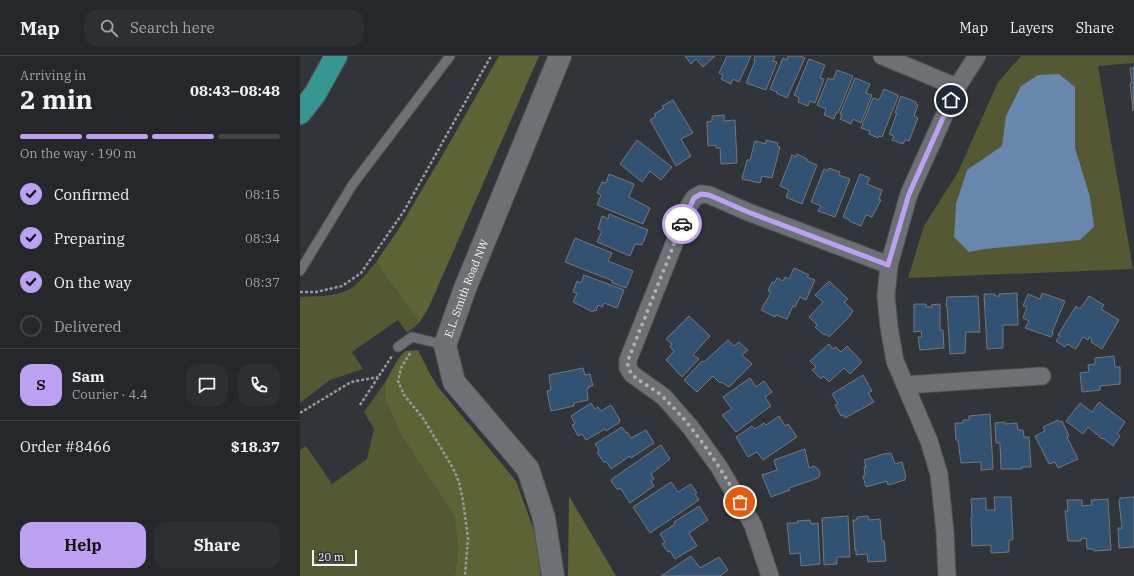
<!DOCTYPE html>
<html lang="en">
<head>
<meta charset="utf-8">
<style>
	:root { --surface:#25272a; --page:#2d2f32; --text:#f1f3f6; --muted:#a3a5a8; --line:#424447; --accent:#bca0f2 }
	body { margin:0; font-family:"IBM Plex Serif",serif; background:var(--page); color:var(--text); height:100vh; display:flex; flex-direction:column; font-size:15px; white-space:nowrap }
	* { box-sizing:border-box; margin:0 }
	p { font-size:13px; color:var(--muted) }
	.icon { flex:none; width:22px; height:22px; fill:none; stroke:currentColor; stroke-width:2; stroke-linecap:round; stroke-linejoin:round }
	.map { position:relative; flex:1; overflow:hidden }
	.details { display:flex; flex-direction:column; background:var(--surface); width:300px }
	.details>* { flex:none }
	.scale { position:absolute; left:12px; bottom:10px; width:45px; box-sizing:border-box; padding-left:4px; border:2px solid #f0f2f5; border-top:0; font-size:11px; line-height:14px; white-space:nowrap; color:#f0f2f5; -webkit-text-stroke:3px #313438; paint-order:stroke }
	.pin { position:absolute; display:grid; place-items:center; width:34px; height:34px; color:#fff; margin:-17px; border:2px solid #fff; border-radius:50%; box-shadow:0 1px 4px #0007 }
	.courier { position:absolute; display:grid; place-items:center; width:40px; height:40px; margin:-20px; border:3px solid #bca0f2; border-radius:50%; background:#fff; color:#222; box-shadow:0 1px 5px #0007 }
	.head em { font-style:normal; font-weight:700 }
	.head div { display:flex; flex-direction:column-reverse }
	.head { display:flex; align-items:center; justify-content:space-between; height:68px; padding:0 20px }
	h1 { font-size:26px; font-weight:700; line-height:30px }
	.bar { display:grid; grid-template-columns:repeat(4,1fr); gap:6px 4px; align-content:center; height:48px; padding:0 20px }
	.bar i { height:5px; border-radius:3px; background:var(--line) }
	.bar .on { background:var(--accent) }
	.bar p { grid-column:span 4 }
	.line { display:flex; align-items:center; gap:10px; padding:0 20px; border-top:1px solid var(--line) }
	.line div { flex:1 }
	.round { display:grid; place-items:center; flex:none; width:42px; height:42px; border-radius:12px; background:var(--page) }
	ol { padding:0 20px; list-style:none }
	li { display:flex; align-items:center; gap:12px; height:44px }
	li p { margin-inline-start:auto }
	li .icon { padding:4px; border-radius:50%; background:var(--accent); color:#111; stroke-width:4 }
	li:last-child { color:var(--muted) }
	li i { width:22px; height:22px; border:2px solid var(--line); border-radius:50% }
	.cta { display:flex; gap:8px; margin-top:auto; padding:8px 20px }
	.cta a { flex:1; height:46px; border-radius:12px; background:var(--accent); color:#111; font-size:16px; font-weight:700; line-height:46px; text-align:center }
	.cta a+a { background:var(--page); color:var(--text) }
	header { display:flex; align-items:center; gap:24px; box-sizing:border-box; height:56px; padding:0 20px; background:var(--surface); border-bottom:1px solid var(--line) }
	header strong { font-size:19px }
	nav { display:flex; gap:22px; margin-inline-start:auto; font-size:14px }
	.search { width:280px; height:36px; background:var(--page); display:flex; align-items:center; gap:10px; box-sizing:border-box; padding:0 14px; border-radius:12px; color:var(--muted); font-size:15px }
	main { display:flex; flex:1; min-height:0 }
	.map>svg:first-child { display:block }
	.green { fill:#545933 }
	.forest { fill:#5e6335 }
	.water { fill:#6787ac }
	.building { fill:#325273; stroke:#74787c }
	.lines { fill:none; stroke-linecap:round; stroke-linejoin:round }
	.service-casing { stroke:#515457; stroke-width:11 }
	.minor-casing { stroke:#515457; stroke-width:19 }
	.tertiary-casing { stroke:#515457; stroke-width:24 }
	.motorway-casing { stroke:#515457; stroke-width:24 }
	.path { stroke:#97999d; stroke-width:2.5; stroke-dasharray:3 2; stroke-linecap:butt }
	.service { stroke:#6d7175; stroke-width:9 }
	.minor { stroke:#6d7175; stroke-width:17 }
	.tertiary { stroke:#6d7175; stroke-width:22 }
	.motorway { stroke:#369792; stroke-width:22 }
	.done { stroke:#adb0b3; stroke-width:4; stroke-dasharray:0 7.2 }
	.route { stroke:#bca0f2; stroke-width:5 }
	.labels { text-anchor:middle; stroke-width:3; stroke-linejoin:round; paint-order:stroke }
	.street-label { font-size:11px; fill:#f0f2f5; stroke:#313438 }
</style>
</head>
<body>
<header>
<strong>Map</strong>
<div class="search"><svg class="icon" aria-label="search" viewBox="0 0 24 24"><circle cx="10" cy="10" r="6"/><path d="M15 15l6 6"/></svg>Search here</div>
<nav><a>Map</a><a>Layers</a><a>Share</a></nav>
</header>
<main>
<section class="details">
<div class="head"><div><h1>2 min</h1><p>Arriving in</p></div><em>08:43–08:48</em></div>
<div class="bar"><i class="on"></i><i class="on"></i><i class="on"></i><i></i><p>On the way · 190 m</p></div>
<ol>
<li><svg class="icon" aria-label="check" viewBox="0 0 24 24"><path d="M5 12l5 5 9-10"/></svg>Confirmed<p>08:15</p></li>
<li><svg class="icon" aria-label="check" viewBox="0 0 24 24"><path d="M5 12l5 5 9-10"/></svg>Preparing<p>08:34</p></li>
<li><svg class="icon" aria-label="check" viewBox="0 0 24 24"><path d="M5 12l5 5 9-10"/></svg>On the way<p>08:37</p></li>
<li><i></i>Delivered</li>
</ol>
<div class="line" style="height:72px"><b class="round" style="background:var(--accent);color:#111">S</b><div><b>Sam</b><p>Courier · 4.4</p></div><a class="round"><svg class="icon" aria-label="chat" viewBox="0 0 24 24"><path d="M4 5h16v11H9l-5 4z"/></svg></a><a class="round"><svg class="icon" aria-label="phone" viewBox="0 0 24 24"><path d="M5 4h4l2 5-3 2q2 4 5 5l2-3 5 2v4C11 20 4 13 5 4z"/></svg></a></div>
<div class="line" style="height:52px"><div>Order #8466</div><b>$18.37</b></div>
<div class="cta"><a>Help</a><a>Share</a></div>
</section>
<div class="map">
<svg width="834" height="520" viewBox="0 0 834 520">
	<rect width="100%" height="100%" fill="#313438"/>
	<path class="green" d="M721 0H834V7L798 10 833 213 608 222 624 170 658 116 698 26Z
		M76 206 119 267 107 277 98 264 52 296 63 313 30 324 0 347V241C15 240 36 241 50 233 60 227 68 215 76 206Z
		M86 325V346L101 379 154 460 158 492 155 519 154 520H0V394L6 390 32 428 67 403 74 373 64 356Z"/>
	<path class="forest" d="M199 0H239L128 253 119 267 76 206 100 171 146 93Z
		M118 294 130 318 138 331 216 425 239 488 240 520H154L155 519 158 492 154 460 101 379 86 346V325L98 303 105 295Z
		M269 440 316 520H268Z"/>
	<path class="water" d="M759 18 775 31V92L790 141 794 171 780 184 685 193 669 196 654 181 656 148 667 114 702 90 706 60 721 30 738 19Z"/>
	<path class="building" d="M385 0H415L403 11 396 3 391 8Z
		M427 0H451L439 26 433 23 431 28 421 23 423 19 419 17Z
		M455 0H475L473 5 477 6 466 34 446 27 455 5 454 4Z
		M488 0H500L505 2 487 42 476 37 477 36 470 33 483 2 487 4Z
		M509 3 525 9 520 22 524 23 515 47 510 45 508 50 498 46 499 44 498 41 494 39Z
		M830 12H834L833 55 830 27H832Z
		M537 14 553 20 538 57H536L534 63 524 59 526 53 517 49 528 22 533 24Z
		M555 22 570 28 566 37 572 39 561 67 553 63 551 68 540 63 542 59 540 58Z
		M584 33 598 39V41L582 81 579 80 578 82 569 78 570 75 561 72 573 42 579 44Z
		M601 40 616 46V48L618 49 614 60 618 62 609 85 605 84 603 88 592 84 594 80 589 78 597 57H595Z
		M373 44 393 77 381 83 391 100 376 110 350 64 356 60 354 58 364 52 362 50Z
		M424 59V65L435 64 437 107 421 108 420 92H416V89L408 90 407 66 412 65V60Z
		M337 84 372 111 361 124 350 115 342 126 320 108Z
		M466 84 478 87 477 90 480 91 472 122 462 120 460 127 442 123 447 104H450L455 85 466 88Z
		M497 98 507 103V105L517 109 502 148 486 141 489 134 480 130 492 99 496 101Z
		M529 112 540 116 539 119 550 123 535 161 518 155 521 150 511 146 524 113 528 115Z
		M309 118 334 128 329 141 350 152 343 168 297 149 301 139 297 137 302 126 306 127Z
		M560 118 570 122 567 128 582 134 579 143 581 144 572 161 566 159 561 170 549 165 550 164 543 161Z
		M309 158 348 174 342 189 335 188 330 200 297 186 302 175 298 173 302 160 308 163Z
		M275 182 312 197 308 205 333 215 326 232 312 227 313 225 265 206Z
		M494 212 509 219 507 221 515 224 506 244 500 241 495 251 493 250 487 263 476 259 475 261 461 254 471 236 468 235 472 226 474 227 477 222 483 225 485 221 489 223Z
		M284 219 324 234 317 252 304 247 302 251 298 249 296 255 294 254 293 256 273 246 277 237 273 236 277 225 281 227Z
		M529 225 548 243 544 246 553 255 550 259H551L529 281 526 278 524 279 515 271 517 269 509 261 523 246 515 239Z
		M717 237 718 269H703V292L687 293 684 238H694L695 240H700L699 238Z
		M742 237 765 245 752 276 753 277 751 281 725 272 729 265 723 262 727 251 723 250 728 238 740 243Z
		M678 240 680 276H666L665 297 650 298 647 250H646L647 241Z
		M789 240 804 249 801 253 819 264 802 293 791 286 792 283 789 281 788 284 783 281 776 293 767 288 765 291 756 285 760 280 758 279 776 250 780 253Z
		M614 248H626V251H632L631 249 640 248V274H643L644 292 620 294 618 281H622L621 275 614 276Z
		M389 260 410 280 393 299 399 303 382 321 366 304 374 295 370 291 372 288 366 283Z
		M428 284 434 290 439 286 448 294 442 299 452 308 429 331 421 326 420 327 413 320 397 336 384 324 402 305 404 306Z
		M529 288 533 293 536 291 541 296 547 290 562 306 550 318 544 312 529 326 523 320 521 323 512 314 516 311 510 305Z
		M814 300 815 311H820V328L800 330V334L782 336 780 317 789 316 788 309 795 308V302Z
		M283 312 285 319 290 318 293 330 288 331 289 332 287 333 288 344 274 347V350L251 355 247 335 251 334 249 319Z
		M563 319 572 335 568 337 574 346 545 362 543 359 541 360 535 349 538 348 532 338Z
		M450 322 456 331 464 325 472 336 465 341 471 350 436 376 422 359 432 353 423 341Z
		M799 346 825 366 817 378 820 380 813 390 803 382 802 383 788 371 783 378 766 365 780 347 792 356Z
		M291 347 295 353 298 351 301 355 311 349 320 364H319L320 366 306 375 305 373 286 384 282 378 278 380 272 369 275 368 271 360Z
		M690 358 693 413 681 414V406L661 407 658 384H656L655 367H663V364H669V360Z
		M479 360 485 370 488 368 497 381 463 404 457 396 448 401 436 381 452 370 455 373 464 367 466 369Z
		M758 364 760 366 762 365 769 380 767 381 778 403 758 412 755 406 749 408 735 380 745 375 743 371Z
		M705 366V368L717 367 718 374H723L724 381H729L731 411H722V413H701L700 387H696L695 367Z
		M322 371 326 377 327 376 331 382 346 374 354 387 331 402 330 400 311 413 306 405 304 407 297 396 299 394 295 388Z
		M361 389 370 403 351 418 354 423 351 425 354 430 330 447 321 433H317L311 425 312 423Z
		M505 393 509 412 514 410 519 414 520 419 518 422 489 432 490 434 471 441 462 419 477 414 474 404Z
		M587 397V398L591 397 595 408 602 406 606 421 605 422V424L588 429 587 425 566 431 563 420H565L564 411H566L564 404Z
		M371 426 378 436 391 428 397 437 395 438 399 444 350 477 333 451Z
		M694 441H711L713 484H709V496L691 497V489L672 490 671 462H672L671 443 686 442V454H695Z
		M834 441V491L819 492 818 472H822L819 445 820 444V442Z
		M808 443 811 494 794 495V493H787L786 482 781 483V485H768L765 455H768L767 444H782V450L792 449 791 444Z
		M399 450 408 464 389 477 397 490 375 503 370 495 368 496 362 488 365 486 360 478 375 468 374 466Z
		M548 460 550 501H537V508L524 509 522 462Z
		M568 460 569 464 580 463 582 485H584L586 505 568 506 567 498 556 499V494H555L553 464H557V461Z
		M510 464 511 468 518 467 520 508 501 510 500 497 490 498 487 467H498L497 465Z
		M391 500 400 512 419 501 428 514 420 520H361Z"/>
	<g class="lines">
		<defs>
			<path id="service" d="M0 215 53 128 150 0
				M98 291 112 281 145 289"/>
			<path id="minor" d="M582 0 657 31
				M605 329 742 320
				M470 520 453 469 419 411 391 372 364 341 332 318 328 312V304L389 150 394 142 401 138 409 139 448 156 589 209
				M647 520 645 476 639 418 629 385 595 305 589 271 586 240 589 209 609 138 657 31 677 0"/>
			<g id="tertiary">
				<path id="s1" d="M253 520 244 462 228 413 154 326 145 289 164 235 260 0"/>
			</g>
			<path id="motorway" d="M0 57 15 38 36 0"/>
		</defs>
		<use href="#service" class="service-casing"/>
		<use href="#minor" class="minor-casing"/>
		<use href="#tertiary" class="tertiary-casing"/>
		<use href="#motorway" class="motorway-casing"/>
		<path class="path" d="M0 236H16L42 230 61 217 104 155 191 0
			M110 297 101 312 98 325 104 339 123 362 153 412 159 426 163 445 168 482 165 520
			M60 349 92 300
			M0 357 51 326 78 321"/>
		<use href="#service" class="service"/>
		<use href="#minor" class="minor"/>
		<use href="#tertiary" class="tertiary"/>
		<use href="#motorway" class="motorway"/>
	</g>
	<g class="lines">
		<path class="done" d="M382 168 328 304C328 307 327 311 329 313 334 325 355 332 364 342 395 372 419 409 440 446"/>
		<path class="route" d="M382 168 394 142 401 138 409 139 448 156 588 209 609 138 651 44"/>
	</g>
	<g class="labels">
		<g class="street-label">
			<text dy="4" stroke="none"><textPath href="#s1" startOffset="323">E.L. Smith Road NW</textPath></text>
		</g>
	</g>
</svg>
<div class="scale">20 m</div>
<div class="pin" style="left:440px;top:446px;background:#ea580c"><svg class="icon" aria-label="bag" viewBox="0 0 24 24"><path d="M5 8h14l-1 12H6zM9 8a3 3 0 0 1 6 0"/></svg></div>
<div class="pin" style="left:651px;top:44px;background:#1f2937"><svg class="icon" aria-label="home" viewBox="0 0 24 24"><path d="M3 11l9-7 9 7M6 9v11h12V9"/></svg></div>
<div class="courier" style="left:382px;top:168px"><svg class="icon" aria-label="car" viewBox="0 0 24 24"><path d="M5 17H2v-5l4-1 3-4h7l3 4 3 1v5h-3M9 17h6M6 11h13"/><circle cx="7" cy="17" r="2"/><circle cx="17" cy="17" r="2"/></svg></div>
</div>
</main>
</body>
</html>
